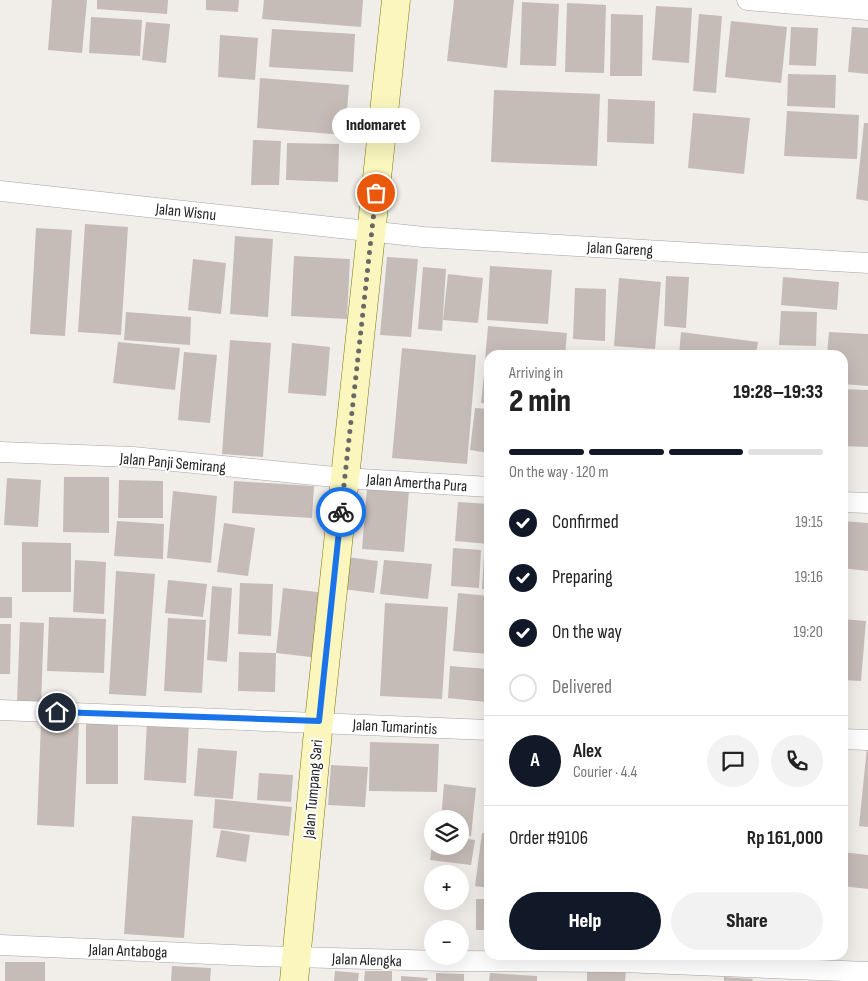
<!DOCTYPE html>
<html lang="en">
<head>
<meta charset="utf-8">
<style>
	:root { --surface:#fff; --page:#f2f2f2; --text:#222; --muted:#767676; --line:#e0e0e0; --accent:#111827 }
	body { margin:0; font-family:"Sofia Sans Condensed",sans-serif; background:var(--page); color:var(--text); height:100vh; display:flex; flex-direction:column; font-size:19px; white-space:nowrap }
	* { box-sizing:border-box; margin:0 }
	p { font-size:16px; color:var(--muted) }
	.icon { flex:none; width:28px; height:28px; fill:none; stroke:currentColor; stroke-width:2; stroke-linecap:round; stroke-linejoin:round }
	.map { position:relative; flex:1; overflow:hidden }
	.panel { position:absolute; left:484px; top:350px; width:364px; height:610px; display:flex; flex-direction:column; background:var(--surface); border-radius:15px; box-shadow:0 5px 20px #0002 }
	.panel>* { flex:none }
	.controls { position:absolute; left:424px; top:810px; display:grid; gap:10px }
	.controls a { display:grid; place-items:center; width:45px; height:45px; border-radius:50%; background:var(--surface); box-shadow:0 5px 20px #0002; font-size:25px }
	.pin { position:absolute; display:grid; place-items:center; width:42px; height:42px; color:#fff; margin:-21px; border:2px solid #fff; border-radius:50%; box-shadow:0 1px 5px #0007 }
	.courier { position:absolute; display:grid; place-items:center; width:50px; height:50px; margin:-25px; border:4px solid #1a73e8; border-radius:50%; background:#fff; color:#222; box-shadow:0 1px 6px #0007 }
	.bubble { position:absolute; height:35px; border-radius:18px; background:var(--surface); box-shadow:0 5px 20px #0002; font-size:16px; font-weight:800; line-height:35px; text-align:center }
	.head em { font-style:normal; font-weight:800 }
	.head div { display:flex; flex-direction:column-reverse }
	.head { display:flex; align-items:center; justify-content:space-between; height:85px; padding:0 25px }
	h1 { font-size:32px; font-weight:800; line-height:38px }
	.bar { display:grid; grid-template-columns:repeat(4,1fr); gap:8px 5px; align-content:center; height:60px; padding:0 25px }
	.bar i { height:6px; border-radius:4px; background:var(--line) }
	.bar .current { background:var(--accent) }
	.bar p { grid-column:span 4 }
	.line { display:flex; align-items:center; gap:12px; padding:0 25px; border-top:1px solid var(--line) }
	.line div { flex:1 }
	.round { display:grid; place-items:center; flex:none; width:52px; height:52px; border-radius:26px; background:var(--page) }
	ol { padding:0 25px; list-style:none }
	li { display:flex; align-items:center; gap:15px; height:55px }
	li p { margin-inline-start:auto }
	li .icon { padding:5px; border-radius:50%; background:var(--accent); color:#fff; stroke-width:4 }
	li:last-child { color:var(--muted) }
	li i { width:28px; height:28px; border:2px solid var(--line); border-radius:50% }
	.primary-button { display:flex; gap:10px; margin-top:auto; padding:10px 25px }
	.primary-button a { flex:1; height:58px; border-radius:30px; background:var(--accent); color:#fff; font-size:20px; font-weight:800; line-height:58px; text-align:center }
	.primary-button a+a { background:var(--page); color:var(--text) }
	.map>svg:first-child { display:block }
	.building { fill:#c6bcb7 }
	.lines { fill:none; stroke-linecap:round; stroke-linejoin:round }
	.street-casing { stroke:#a5a5a5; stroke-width:21 }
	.secondary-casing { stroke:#7b7a06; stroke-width:29 }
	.street { stroke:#fff; stroke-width:20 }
	.secondary { stroke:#faf6be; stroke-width:28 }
	.done { stroke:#6a6867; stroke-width:5; stroke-dasharray:0 9 }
	.route { stroke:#1a73e8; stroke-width:6 }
	.labels { text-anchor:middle; stroke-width:4; stroke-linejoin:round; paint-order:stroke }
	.street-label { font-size:16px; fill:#212121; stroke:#fff }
</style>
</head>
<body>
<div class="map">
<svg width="868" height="981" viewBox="0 0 868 981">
	<rect width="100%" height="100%" fill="#f1ede8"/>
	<path class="building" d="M52 0H87L82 53 48 50Z
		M97 0H168L167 14 97 9Z
		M206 0H239L238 12 206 10Z
		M264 0H363L361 27 262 19Z
		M454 0H514L507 68 447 61Z
		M522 2 559 4 556 66 520 65Z
		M567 3 606 5 604 73 565 72Z
		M656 6 692 8 689 63 652 60Z
		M611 14 643 15 642 76H610Z
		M699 14 722 16 716 93 693 91Z
		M91 17 142 20 140 56 89 53Z
		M731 21 787 27 781 83 725 77Z
		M146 22 170 24 166 63 142 60Z
		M791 27 818 28 816 66 789 65Z
		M852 27 868 28V74L848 72Z
		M272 29 355 34 353 72 269 67Z
		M220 35 258 38 255 80 218 77Z
		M788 74 836 75 835 108 787 106Z
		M260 78 349 85 345 135 257 128Z
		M494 90 600 94 597 166 491 162Z
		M608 99 655 101 654 144 607 142Z
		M787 111 859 115 857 159 784 156Z
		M693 113 750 118 744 174 688 168Z
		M864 123H868V201L856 199Z
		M253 140 281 141 279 185H251Z
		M287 143 339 144 338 182 286 180Z
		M85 224 128 227 121 335 78 332Z
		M36 228 72 230 65 336 30 334Z
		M235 236 273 239 268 317 230 314Z
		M294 256 350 259 347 319 291 316Z
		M387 257 418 259 411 337 380 335Z
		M193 259 226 263 221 314 188 310Z
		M490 266 552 270 548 324 487 320Z
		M423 267 446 269 442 331 418 329Z
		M448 274 483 278 478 323 443 320Z
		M666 276 689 277 686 328 664 326Z
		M783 277 839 282 837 310 781 305Z
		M619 278 661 282 655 349 614 346Z
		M575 288 606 289 605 341 573 339Z
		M781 311 817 312 816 346 779 345Z
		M126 312 191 317 190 345 124 340Z
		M488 326 567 333 565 355H489V360H485Z
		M681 332 758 342 756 355H679Z
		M829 332 868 334V386L842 384V355H827Z
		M230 340 271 343 263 457 222 454Z
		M118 342 180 348 175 390 113 383Z
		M292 343 330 347 326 396 288 393Z
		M402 348 476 355 467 464 392 458Z
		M781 350 812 353V355H781Z
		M184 352 217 355 210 423 178 420Z
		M485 366H489V404L481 403Z
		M842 389 868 390V447L842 446Z
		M475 408 489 409V453L470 450Z
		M64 477H109V533L63 532Z
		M7 478 41 480 38 527 4 525Z
		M119 480 163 481V518H118Z
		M234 481 314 486 312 518 232 513Z
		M367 488 409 491 404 552 362 549Z
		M173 491 217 496 211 563 167 558Z
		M458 502 489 504V544L455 541Z
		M117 521 164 524 163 559 114 556Z
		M842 521 868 523V571L842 568Z
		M224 523 255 528 248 576 217 572Z
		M22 542 71 543V592H22Z
		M453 548 481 550 479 588 451 586Z
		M484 552H489V589H482Z
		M347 557 378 561 374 593 343 589Z
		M75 560 106 562 104 614 73 612Z
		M384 560 432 564 428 599 380 594Z
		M116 571 155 574 146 696 109 694Z
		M168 580 207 584 203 617 165 613Z
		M240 583 273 584 271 636 238 634Z
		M212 586 232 588 227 662 207 660Z
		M283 588 326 593 319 658 276 653Z
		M458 593 489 596V654L453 651Z
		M0 597H12V618H0Z
		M385 603 448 607 442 699 380 696Z
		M49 617 106 619 104 673 47 671Z
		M168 618 206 620 202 693 164 691Z
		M842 619 866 621 861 681 842 680Z
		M20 622 44 623 41 704 17 703Z
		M0 624H11L10 674H0Z
		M239 652 276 653 275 692 238 691Z
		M450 666 488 669 486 702 448 698Z
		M147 721 189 722 186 783 144 780Z
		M41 723 79 724 74 827 37 825Z
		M86 724H118V784H86Z
		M370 742 439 744 437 792 369 791Z
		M867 747H868V827L859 826Z
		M198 748 237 751 233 799 194 796Z
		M331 765 368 767 365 807 328 805Z
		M259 773 293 775 291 802 257 800Z
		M444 784 476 788 471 836 460 834V819H441Z
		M215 799 292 807 289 836 213 828Z
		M132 816 193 820 184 938 124 934Z
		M221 830 250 835 246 862 216 857Z
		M482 833 489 834V888L475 886Z
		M460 838 475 840 471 865 430 860 432 846H460Z
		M842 852 868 855V889L842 886Z
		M476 899H489V930H476Z
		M5 962H45V981H5Z
		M172 966 211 968 210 981H171Z
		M587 970 626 972 625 981H587Z
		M335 971 359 973 358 981H334Z
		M365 971H392V981H364Z
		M436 973 464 974V981H436Z
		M490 973 537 976V981H489Z
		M401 976 428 978 427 981H401Z
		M724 977 753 979 752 981H724Z"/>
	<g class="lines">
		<defs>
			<path id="street" d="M747 0 868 10
				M0 191 423 237 868 263
				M0 452 133 457 345 478 489 487
				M842 502 868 503
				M0 710 489 730
				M842 739 868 740
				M0 945 256 956 444 961 622 962 868 972"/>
			<path id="secondary" d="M294 981 319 721 396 0"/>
		</defs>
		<use href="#street" class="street-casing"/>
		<use href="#secondary" class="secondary-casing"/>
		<use href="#street" class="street"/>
		<use href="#secondary" class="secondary"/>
	</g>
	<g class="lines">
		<path class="done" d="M341 512 376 193"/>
		<path class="route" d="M57 712 319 721 341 512"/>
	</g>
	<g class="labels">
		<g class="street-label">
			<text transform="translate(186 211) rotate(6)" y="6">Jalan Wisnu</text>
			<text transform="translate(620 248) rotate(3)" y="6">Jalan Gareng</text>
			<text transform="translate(173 462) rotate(5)" y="6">Jalan Panji Semirang</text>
			<text transform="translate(417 482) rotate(4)" y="6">Jalan Amertha Pura</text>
			<text transform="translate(395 726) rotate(3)" y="6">Jalan Tumarintis</text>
			<text transform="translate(312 789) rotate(-85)" y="6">Jalan Tumpang Sari</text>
			<text transform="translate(128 950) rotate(2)" y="6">Jalan Antaboga</text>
			<text transform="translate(367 959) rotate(2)" y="6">Jalan Alengka</text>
		</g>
	</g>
</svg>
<div class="controls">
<a><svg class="icon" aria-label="layers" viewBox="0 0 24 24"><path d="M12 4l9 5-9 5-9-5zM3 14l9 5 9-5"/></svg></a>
<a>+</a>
<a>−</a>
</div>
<div class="pin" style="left:376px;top:193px;background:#ea580c"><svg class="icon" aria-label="bag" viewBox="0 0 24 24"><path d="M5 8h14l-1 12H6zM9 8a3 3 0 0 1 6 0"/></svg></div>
<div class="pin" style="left:57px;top:712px;background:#1f2937"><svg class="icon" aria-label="home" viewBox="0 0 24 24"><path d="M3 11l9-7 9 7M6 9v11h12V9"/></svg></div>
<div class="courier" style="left:341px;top:512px"><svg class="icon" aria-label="bike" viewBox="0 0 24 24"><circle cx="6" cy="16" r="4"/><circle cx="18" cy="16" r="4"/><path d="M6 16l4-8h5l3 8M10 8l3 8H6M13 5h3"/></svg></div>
<div class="bubble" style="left:332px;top:108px;width:88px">Indomaret</div>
<section class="panel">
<div class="head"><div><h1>2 min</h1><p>Arriving in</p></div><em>19:28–19:33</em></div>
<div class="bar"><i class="current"></i><i class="current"></i><i class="current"></i><i></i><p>On the way · 120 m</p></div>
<ol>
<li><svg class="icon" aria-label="check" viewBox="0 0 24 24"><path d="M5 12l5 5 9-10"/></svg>Confirmed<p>19:15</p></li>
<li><svg class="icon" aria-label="check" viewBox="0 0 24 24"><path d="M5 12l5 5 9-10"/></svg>Preparing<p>19:16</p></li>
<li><svg class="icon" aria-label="check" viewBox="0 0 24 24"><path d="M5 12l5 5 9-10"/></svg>On the way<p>19:20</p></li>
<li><i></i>Delivered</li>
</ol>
<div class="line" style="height:90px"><b class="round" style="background:var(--accent);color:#fff">A</b><div><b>Alex</b><p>Courier · 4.4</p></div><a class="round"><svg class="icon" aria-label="chat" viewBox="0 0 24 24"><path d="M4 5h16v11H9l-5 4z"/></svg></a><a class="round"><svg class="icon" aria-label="phone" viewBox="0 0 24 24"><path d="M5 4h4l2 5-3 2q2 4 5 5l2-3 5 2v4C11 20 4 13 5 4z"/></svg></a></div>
<div class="line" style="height:65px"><div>Order #9106</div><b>Rp 161,000</b></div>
<div class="primary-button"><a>Help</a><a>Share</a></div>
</section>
</div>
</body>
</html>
